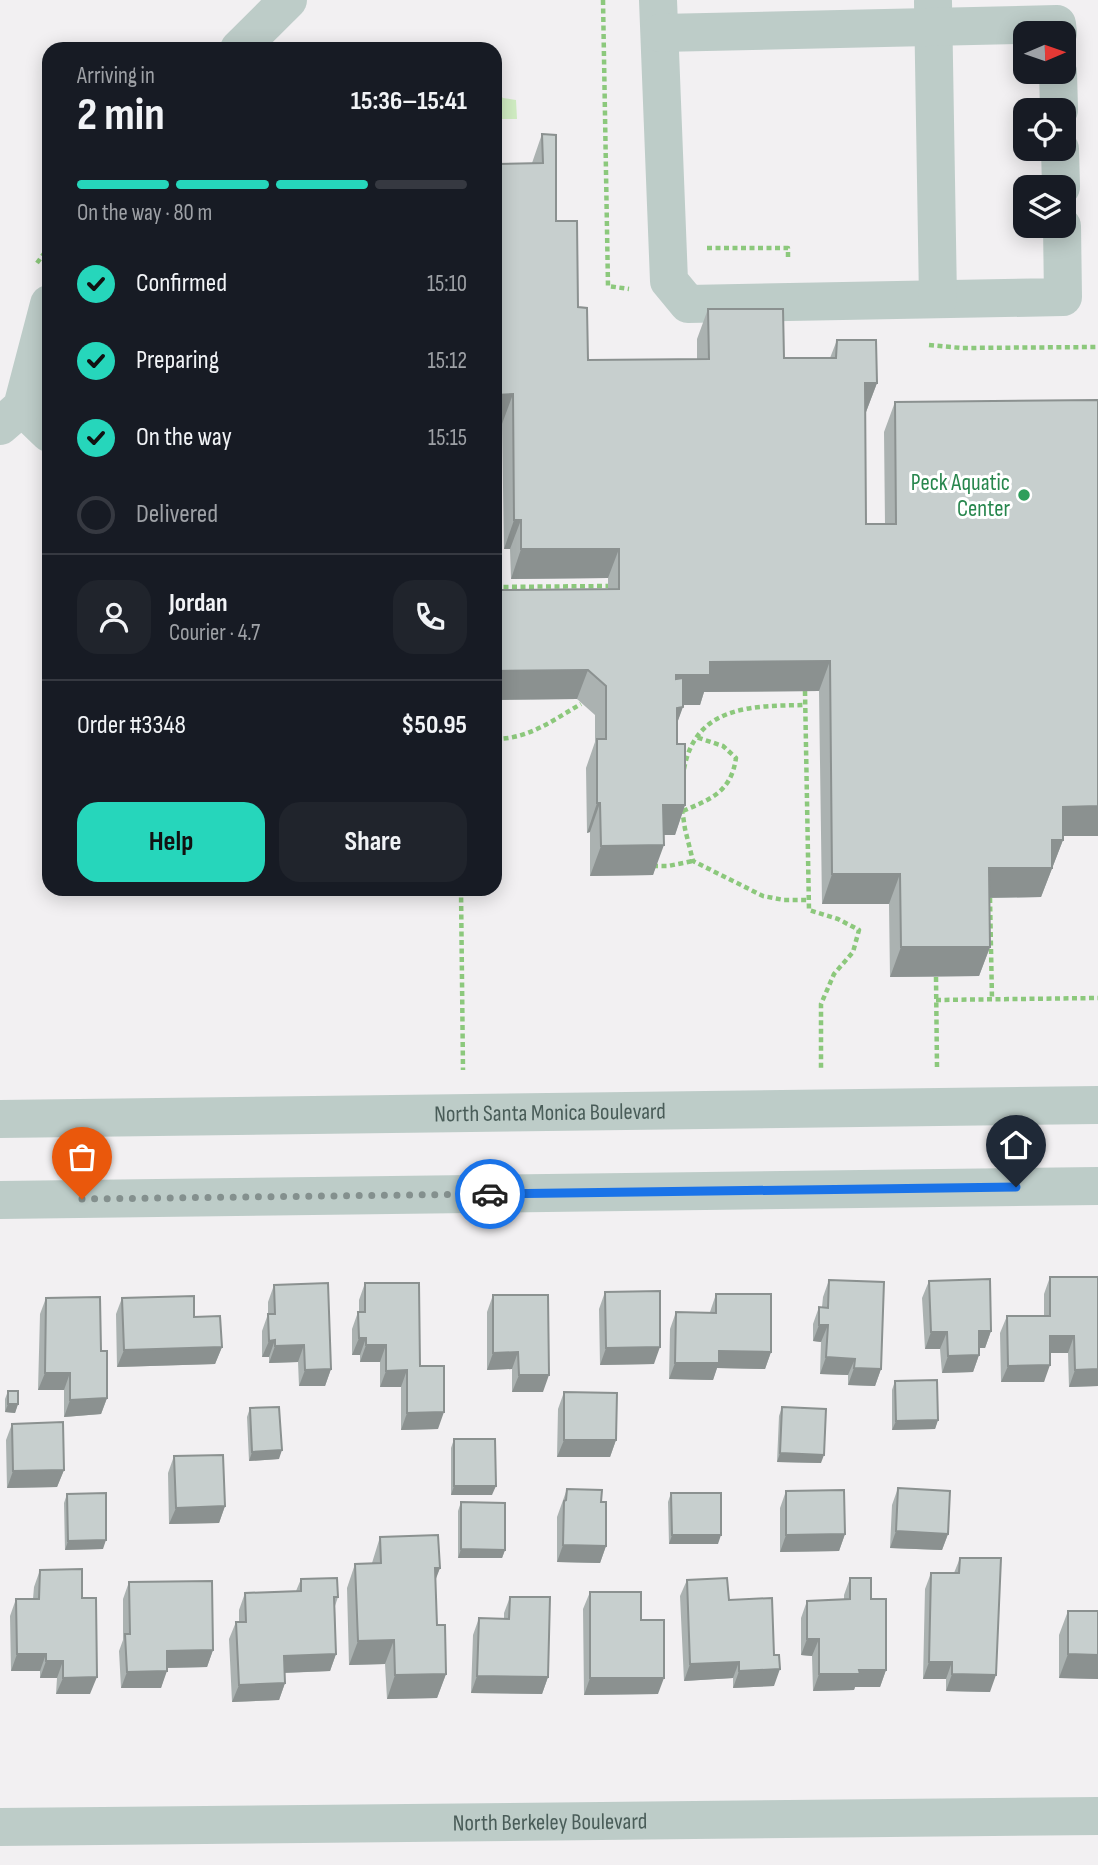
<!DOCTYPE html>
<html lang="en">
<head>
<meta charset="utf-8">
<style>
	:root { --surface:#171b24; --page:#20242c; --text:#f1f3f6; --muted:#9ea1a6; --line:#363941; --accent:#26d6bb }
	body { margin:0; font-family:"Sofia Sans Condensed",sans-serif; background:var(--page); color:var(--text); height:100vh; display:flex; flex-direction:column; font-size:26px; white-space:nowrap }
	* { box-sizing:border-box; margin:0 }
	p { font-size:23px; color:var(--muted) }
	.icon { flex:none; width:38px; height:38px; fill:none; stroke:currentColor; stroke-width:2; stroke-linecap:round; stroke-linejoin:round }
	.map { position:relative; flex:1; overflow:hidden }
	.drawer { position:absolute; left:42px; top:42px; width:460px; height:854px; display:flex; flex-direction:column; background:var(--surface); border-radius:21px; box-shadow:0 4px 18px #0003 }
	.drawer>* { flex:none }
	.needle { width:46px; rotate:88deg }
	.controls { position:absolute; left:1013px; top:21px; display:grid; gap:14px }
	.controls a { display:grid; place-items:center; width:63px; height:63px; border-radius:14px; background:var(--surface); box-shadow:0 4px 18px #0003; font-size:35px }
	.pin { position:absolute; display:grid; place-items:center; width:60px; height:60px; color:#fff; margin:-72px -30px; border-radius:50% 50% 50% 0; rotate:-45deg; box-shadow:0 0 7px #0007 }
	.pin .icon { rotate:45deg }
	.courier { position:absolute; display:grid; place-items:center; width:70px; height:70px; margin:-35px; border:5px solid #1a73e8; border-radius:50%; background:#fff; color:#222; box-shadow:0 2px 9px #0007 }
	.overview em { font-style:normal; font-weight:700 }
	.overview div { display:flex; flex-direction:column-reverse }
	.overview { display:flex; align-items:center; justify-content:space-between; height:119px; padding:0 35px }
	h1 { font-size:46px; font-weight:700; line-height:52px }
	.bar { display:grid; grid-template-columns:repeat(4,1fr); gap:10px 7px; align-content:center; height:84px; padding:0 35px }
	.bar i { height:9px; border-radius:5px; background:var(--line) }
	.bar .on { background:var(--accent) }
	.bar p { grid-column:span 4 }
	.line { display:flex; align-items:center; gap:18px; padding:0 35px; border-top:2px solid var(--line) }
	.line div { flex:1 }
	.round { display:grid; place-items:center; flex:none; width:74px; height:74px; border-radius:21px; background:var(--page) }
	ol { padding:0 35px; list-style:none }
	li { display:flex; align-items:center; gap:21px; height:77px }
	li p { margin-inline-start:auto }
	li .icon { padding:7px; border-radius:50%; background:var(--accent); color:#111; stroke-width:4 }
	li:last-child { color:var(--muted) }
	li i { width:38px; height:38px; border:4px solid var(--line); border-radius:50% }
	.primary-button { display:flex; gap:14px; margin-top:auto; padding:14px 35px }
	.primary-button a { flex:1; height:80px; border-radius:21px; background:var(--accent); color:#111; font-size:28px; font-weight:700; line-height:80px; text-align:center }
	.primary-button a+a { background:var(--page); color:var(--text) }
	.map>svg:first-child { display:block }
	.green { fill:#d0ecc2 }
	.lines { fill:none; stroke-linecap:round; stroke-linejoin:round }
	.path { stroke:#8cc87c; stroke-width:4.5; stroke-dasharray:5 3.5; stroke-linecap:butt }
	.minor { stroke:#bdccc8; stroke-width:38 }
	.wall { fill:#abb2b1 }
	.shaded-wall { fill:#8b9190 }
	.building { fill:#c7cfce; stroke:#8b9190; stroke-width:2 }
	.done { stroke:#84908e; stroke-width:7; stroke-dasharray:0 12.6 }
	.route { stroke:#1a73e8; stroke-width:9 }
	.leisure-dot { fill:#2e9e5b; stroke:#fff; stroke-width:2.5 }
	.labels { text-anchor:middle; stroke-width:6; stroke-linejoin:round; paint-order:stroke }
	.leisure-label { font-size:23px; fill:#27864d; stroke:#fff; text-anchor:end }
	.street-label { font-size:23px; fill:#495c58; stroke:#fff }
</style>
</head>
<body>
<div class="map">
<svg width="1098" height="1865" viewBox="0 0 1098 1865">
	<rect width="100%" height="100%" fill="#f2f0f2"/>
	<path class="green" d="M495 91 503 98 516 100 517 119H495Z"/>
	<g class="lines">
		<path class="path" d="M603 0 608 286 629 289
			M707 248H788V259
			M37 263 49 247
			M929 345 961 348 1098 347
			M495 458 496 424
			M495 587 608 586
			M805 691 809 910 838 919 859 930 853 952 834 974 821 1004V1068
			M495 739C529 739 553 720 581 704
			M684 769C696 705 752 706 805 705
			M682 809 685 829 693 861 763 896 784 900H808
			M683 811C711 799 731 792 736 758L723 746 696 737
			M653 866H668L693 861
			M461 889 463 1070
			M990 898 992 999
			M936 977 937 1067
			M936 1000 1098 998"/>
		<g class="minor">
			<path d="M658 0 669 281 688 304 1063 297 1062 226"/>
			<path d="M933 2 938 299"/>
			<path d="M660 33 1057 24 1058 33"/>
			<path d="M239 49 288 0"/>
			<path d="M1058 72 1059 110"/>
			<path d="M1060 149 1061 187"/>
			<path d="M22 407 49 433"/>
			<path d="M0 426 22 407 49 304"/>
			<path id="s1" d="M0 1119 1098 1105"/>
			<path d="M0 1200 1098 1186"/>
			<path id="s2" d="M0 1827 1098 1816"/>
		</g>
	</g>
	<path class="wall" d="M542 134 556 221 578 307 588 360 697 359V339L708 309 784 358H830L837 340 877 383 866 412 865 413 866 524H885L884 432 895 402 1063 836V840L1041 897 990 898V947L979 976 890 977 889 904H822L819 691 704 692 700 705H683L677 723V744L685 805 675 835H664L653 875 590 876V832L587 833 586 768 595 742V715L577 699 495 700V590L608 589V578L511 579 510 549H504L502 424H495V164L532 163Z
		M1050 1277H1098V1386L1069 1387 1068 1353H1050L1044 1382H1001L1000 1333 1007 1316H1044V1294Z
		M829 1280 881 1369 875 1386 848 1385V1375L820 1374 821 1342 813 1341V1324L819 1307H822L823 1297Z
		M929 1281 991 1331 985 1348H979V1355L973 1372 942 1373 940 1349H925L922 1298Z
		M365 1283 420 1366 438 1429 401 1430V1387H380V1362H360V1355H352V1329L358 1312H359V1300Z
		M274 1285 331 1369 325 1386H299L298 1362 269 1363V1357H262V1331L268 1314V1302Z
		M605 1292 654 1364 600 1365 599 1309Z
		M716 1294 771 1352 765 1369 717 1368 713 1380 669 1379 670 1329 676 1312H710Z
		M493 1295 543 1392H512V1369L487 1370V1312Z
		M46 1298 101 1351 107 1398 101 1414 64 1417V1390H38L40 1314Z
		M122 1298 194 1317 222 1347 215 1364 117 1367 116 1314Z
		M895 1381 938 1420 935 1429 892 1430V1390Z
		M8 1391 18 1404 15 1413 5 1412V1399Z
		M564 1392 616 1440 610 1457H557L558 1409Z
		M782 1407 821 1463 777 1462 779 1416Z
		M250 1408 279 1459 249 1461 247 1417Z
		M12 1424 64 1470 57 1487 7 1488 6 1440Z
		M454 1439 492 1495H451V1448Z
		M174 1456 225 1506 219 1523 169 1524 168 1473Z
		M898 1488 948 1534 942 1550 890 1548 892 1505Z
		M567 1489 601 1502 606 1546 600 1563 557 1562V1517Z
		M786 1491 845 1534 839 1551 780 1552V1508Z
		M671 1493 718 1544H669L668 1502Z
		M67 1494 103 1549 65 1550 64 1503Z
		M461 1502 505 1550 502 1558H458V1511Z
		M380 1537 440 1568 435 1579 437 1625 446 1674 437 1698 387 1699 385 1664 349 1665 347 1588 355 1564 372 1563Z
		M960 1558 990 1692 946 1691V1679H923L925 1589 931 1573H954Z
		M40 1570 82 1598 90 1694H56L57 1678H40V1671H11L10 1616 16 1599H33L34 1587Z
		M850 1578 871 1599 886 1670 880 1687H855L854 1690 813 1691 812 1656 801 1655V1618L807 1601 844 1599V1595Z
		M301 1579 338 1597 335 1606 336 1654 330 1671 285 1673V1683L279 1700 232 1702 229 1639 236 1622H239V1610L245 1593 296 1591Z
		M687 1580 729 1600 774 1686 733 1688V1678L684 1681 680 1596Z
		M129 1582 213 1650 207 1667 167 1668 161 1688H121L119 1651 123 1640V1599Z
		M590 1592 641 1620 658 1694 584 1695 583 1609Z
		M510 1597 548 1677 542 1694 471 1693 473 1635 479 1618 504 1619V1613Z
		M1068 1611H1098V1679L1059 1678V1635Z"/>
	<path class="shaded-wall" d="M865 383H877L866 412 854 413Z
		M513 394 502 424H495V395Z
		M514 520H521L510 549H504Z
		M521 549H619L608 578 511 579Z
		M830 661 819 691 704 692 700 705H666L676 675 710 662Z
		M588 670 577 699 495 700V671Z
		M683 707 672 737 677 708Z
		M597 803H600L590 832 587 833Z
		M663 805H685L675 835H652Z
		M1098 806V836H1052L1063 807Z
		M1052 840H1063L1041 897 979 898 989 868Z
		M664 845 653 875 590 876 601 846Z
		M832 874H900L889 904H822Z
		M901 947H990L979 976 890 977Z
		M819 1325H828L821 1342 813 1341Z
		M979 1331H991L985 1348H973Z
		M931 1332H947L940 1349H925Z
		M1050 1336H1074L1068 1353H1044Z
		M359 1338H366L360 1355H352Z
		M275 1340 269 1357H262L269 1341Z
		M304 1345 298 1362 269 1363 275 1346Z
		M366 1345H386L380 1362H360Z
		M222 1347 215 1364 117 1367 124 1350Z
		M660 1347 654 1364 600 1365 606 1348Z
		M719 1351 771 1352 765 1369 717 1368 713 1380 669 1379 675 1363Z
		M518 1352 512 1369 487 1370 493 1353Z
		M979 1355 973 1372 942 1373 948 1356Z
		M826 1357 855 1359 848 1375 820 1374Z
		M1050 1365 1044 1382H1001L1008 1366Z
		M854 1368 881 1369 875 1386 848 1385Z
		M331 1369 325 1386H299L305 1370Z
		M1098 1369V1386L1069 1387 1075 1370Z
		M407 1370 401 1387H380L386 1371Z
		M45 1373H70L64 1390H38Z
		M519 1375H549L543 1392H512Z
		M107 1398 101 1414 64 1417 70 1400Z
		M8 1404H18L15 1413 5 1412Z
		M444 1412 438 1429 401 1430 407 1413Z
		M938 1420 935 1429 892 1430 896 1421Z
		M564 1440H616L610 1457H557Z
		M282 1450 279 1459 249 1461 252 1452Z
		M780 1453 824 1455 821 1463 777 1462Z
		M64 1470 57 1487 7 1488 13 1471Z
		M454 1486H496L492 1495H451Z
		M225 1506 219 1523 169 1524 176 1508Z
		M896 1531 948 1534 942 1550 890 1548Z
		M845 1534 839 1551 780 1552 786 1535Z
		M672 1535H721L718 1544H669Z
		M106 1540 103 1549 65 1550 68 1541Z
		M563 1545 606 1546 600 1563 557 1562Z
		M461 1549 505 1550 502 1558H458Z
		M435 1568H440L431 1592Z
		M807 1639H819L812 1656 801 1655Z
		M394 1640 385 1664 349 1665 358 1641Z
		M213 1650 207 1667 161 1668 167 1651Z
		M17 1654H46L40 1671H11Z
		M336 1654 330 1671 278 1673 284 1656Z
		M1068 1654 1098 1655V1679L1059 1678Z
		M46 1661H63L57 1678H40Z
		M739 1662 733 1678 684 1681 690 1664Z
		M929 1662H952L946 1679H923Z
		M780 1669 774 1686 733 1688 739 1671Z
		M859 1670H886L880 1687H855L854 1690 813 1691 819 1674Z
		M167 1671 161 1688H121L127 1672Z
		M446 1674 437 1698 387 1699 395 1675Z
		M952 1674 996 1675 990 1692 946 1691Z
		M477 1676 548 1677 542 1694 471 1693Z
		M97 1677 90 1694H56L63 1678Z
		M590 1678H664L658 1694 584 1695Z
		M285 1683 279 1700 232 1702 239 1685Z"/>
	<path class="building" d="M542 134 556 135V221H577L578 307 587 308 588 360 709 359 708 309H783L784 358H836L837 340H876L877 383H865L866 524H896L895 402 1098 400V806L1063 807V840H1052V868H989L990 947H901L900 874H832L830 661 710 662V675H676V679L683 678V707L677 708V744H685V805H663L664 845 601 846 600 803H597V739H606V686L588 670 495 671V590L619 589V549H521V520H514L513 394 495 395V164L543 163Z
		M1050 1277H1098V1369L1075 1370 1074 1336H1050V1365L1008 1366 1007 1316H1050Z
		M990 1279 991 1331H979V1355L948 1356 947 1332H931L929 1281Z
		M829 1280 884 1282 881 1369 854 1368 855 1359 826 1357 828 1325H819V1307L828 1308Z
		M328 1283 331 1369 305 1370 304 1345 275 1346V1340L269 1341 268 1314H275L274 1285Z
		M365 1283H419L420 1366H444V1412L407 1413V1370L386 1371V1345H366V1338H359L358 1312H365Z
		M660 1291V1347L606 1348 605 1292Z
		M716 1294H771V1352L719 1351V1363H675L676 1312 716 1313Z
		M493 1295H548L549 1375H519L518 1352 493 1353Z
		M194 1296V1317L220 1316 222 1347 124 1350 122 1298Z
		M100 1297 101 1351H107V1398L70 1400V1373H45L46 1298Z
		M937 1380 938 1420 896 1421 895 1381Z
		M8 1391H18V1404H8Z
		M564 1392 617 1393 616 1440H564Z
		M279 1407 282 1450 252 1452 250 1408Z
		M782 1407 826 1409 824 1455 780 1453Z
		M63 1422 64 1470 13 1471 12 1424Z
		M454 1439H495L496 1486H454Z
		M223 1455 225 1506 176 1508 174 1456Z
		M898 1488 950 1491 948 1534 896 1531Z
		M567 1489 602 1490 601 1502H606V1546L563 1545 564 1501 566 1500Z
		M844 1490 845 1534 786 1535V1491Z
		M106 1493V1540L68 1541 67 1494Z
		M671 1493H721V1535H672Z
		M461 1502 505 1503V1550L461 1549Z
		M438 1535 440 1568H435L437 1625H445L446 1674 395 1675 394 1640 358 1641 355 1564 381 1563 380 1537Z
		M960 1558H1001L996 1675 952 1674V1662H929L931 1573H959Z
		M82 1569V1598H96L97 1677 63 1678V1661H46V1654H17L16 1599H39L40 1570Z
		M337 1578 338 1597H334L336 1654 284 1656 285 1683 239 1685 236 1622H246L245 1593 301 1591V1579Z
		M727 1578 729 1600 772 1598 774 1655H779L780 1669 739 1671V1662L690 1664 687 1580Z
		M850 1578H871V1599H886V1670H859L860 1674H819V1639H807V1601L850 1599Z
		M212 1581 213 1650 167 1651V1671L127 1672 125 1634H130L129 1582Z
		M590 1592H641V1620H664V1678H590Z
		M510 1597H550L548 1677 477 1676 479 1618 509 1619Z
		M1068 1611H1098V1655L1068 1654Z"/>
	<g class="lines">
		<path class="done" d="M82 1199 490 1194"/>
		<path class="route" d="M490 1194 1016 1187"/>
	</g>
	<circle class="leisure-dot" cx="1024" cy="495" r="7"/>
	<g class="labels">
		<g class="leisure-label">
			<text x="1010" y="490">Peck Aquatic<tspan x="1010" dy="26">Center</tspan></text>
		</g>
		<g class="street-label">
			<text dy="8" stroke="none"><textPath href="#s1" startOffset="550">North Santa Monica Boulevard</textPath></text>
			<text dy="8" stroke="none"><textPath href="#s2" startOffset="550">North Berkeley Boulevard</textPath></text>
		</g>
	</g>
</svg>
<div class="controls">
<a><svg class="needle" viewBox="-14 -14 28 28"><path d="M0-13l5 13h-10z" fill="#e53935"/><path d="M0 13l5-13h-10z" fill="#9ea1a6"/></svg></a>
<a><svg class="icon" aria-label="locate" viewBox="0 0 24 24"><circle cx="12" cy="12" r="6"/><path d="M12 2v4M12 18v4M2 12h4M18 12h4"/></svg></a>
<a><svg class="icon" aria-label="layers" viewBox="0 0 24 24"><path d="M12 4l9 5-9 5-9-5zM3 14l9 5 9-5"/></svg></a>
</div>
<div class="pin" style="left:82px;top:1199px;background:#ea580c"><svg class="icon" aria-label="bag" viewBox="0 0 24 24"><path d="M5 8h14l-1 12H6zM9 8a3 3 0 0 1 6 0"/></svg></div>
<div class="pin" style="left:1016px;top:1187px;background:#1f2937"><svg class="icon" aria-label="home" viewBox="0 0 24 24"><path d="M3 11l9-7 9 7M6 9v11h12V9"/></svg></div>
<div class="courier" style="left:490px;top:1194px"><svg class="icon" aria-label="car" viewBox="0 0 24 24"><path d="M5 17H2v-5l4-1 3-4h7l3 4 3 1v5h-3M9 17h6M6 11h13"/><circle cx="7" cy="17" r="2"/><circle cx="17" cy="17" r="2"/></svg></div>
<section class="drawer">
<div class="overview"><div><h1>2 min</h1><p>Arriving in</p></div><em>15:36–15:41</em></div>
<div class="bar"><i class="on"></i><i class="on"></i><i class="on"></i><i></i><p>On the way · 80 m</p></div>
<ol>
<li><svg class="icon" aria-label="check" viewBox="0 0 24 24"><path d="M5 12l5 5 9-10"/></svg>Confirmed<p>15:10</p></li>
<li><svg class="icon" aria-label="check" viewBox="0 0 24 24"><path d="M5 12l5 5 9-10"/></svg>Preparing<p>15:12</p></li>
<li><svg class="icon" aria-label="check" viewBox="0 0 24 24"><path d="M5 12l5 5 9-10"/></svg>On the way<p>15:15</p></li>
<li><i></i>Delivered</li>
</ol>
<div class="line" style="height:126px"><a class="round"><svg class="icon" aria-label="person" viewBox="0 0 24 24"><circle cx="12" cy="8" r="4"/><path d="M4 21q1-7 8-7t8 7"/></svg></a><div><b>Jordan</b><p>Courier · 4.7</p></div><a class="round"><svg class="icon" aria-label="phone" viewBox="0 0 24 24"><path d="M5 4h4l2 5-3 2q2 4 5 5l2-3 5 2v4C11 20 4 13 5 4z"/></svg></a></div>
<div class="line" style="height:91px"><div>Order #3348</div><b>$50.95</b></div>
<div class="primary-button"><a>Help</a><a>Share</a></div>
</section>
</div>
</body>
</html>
